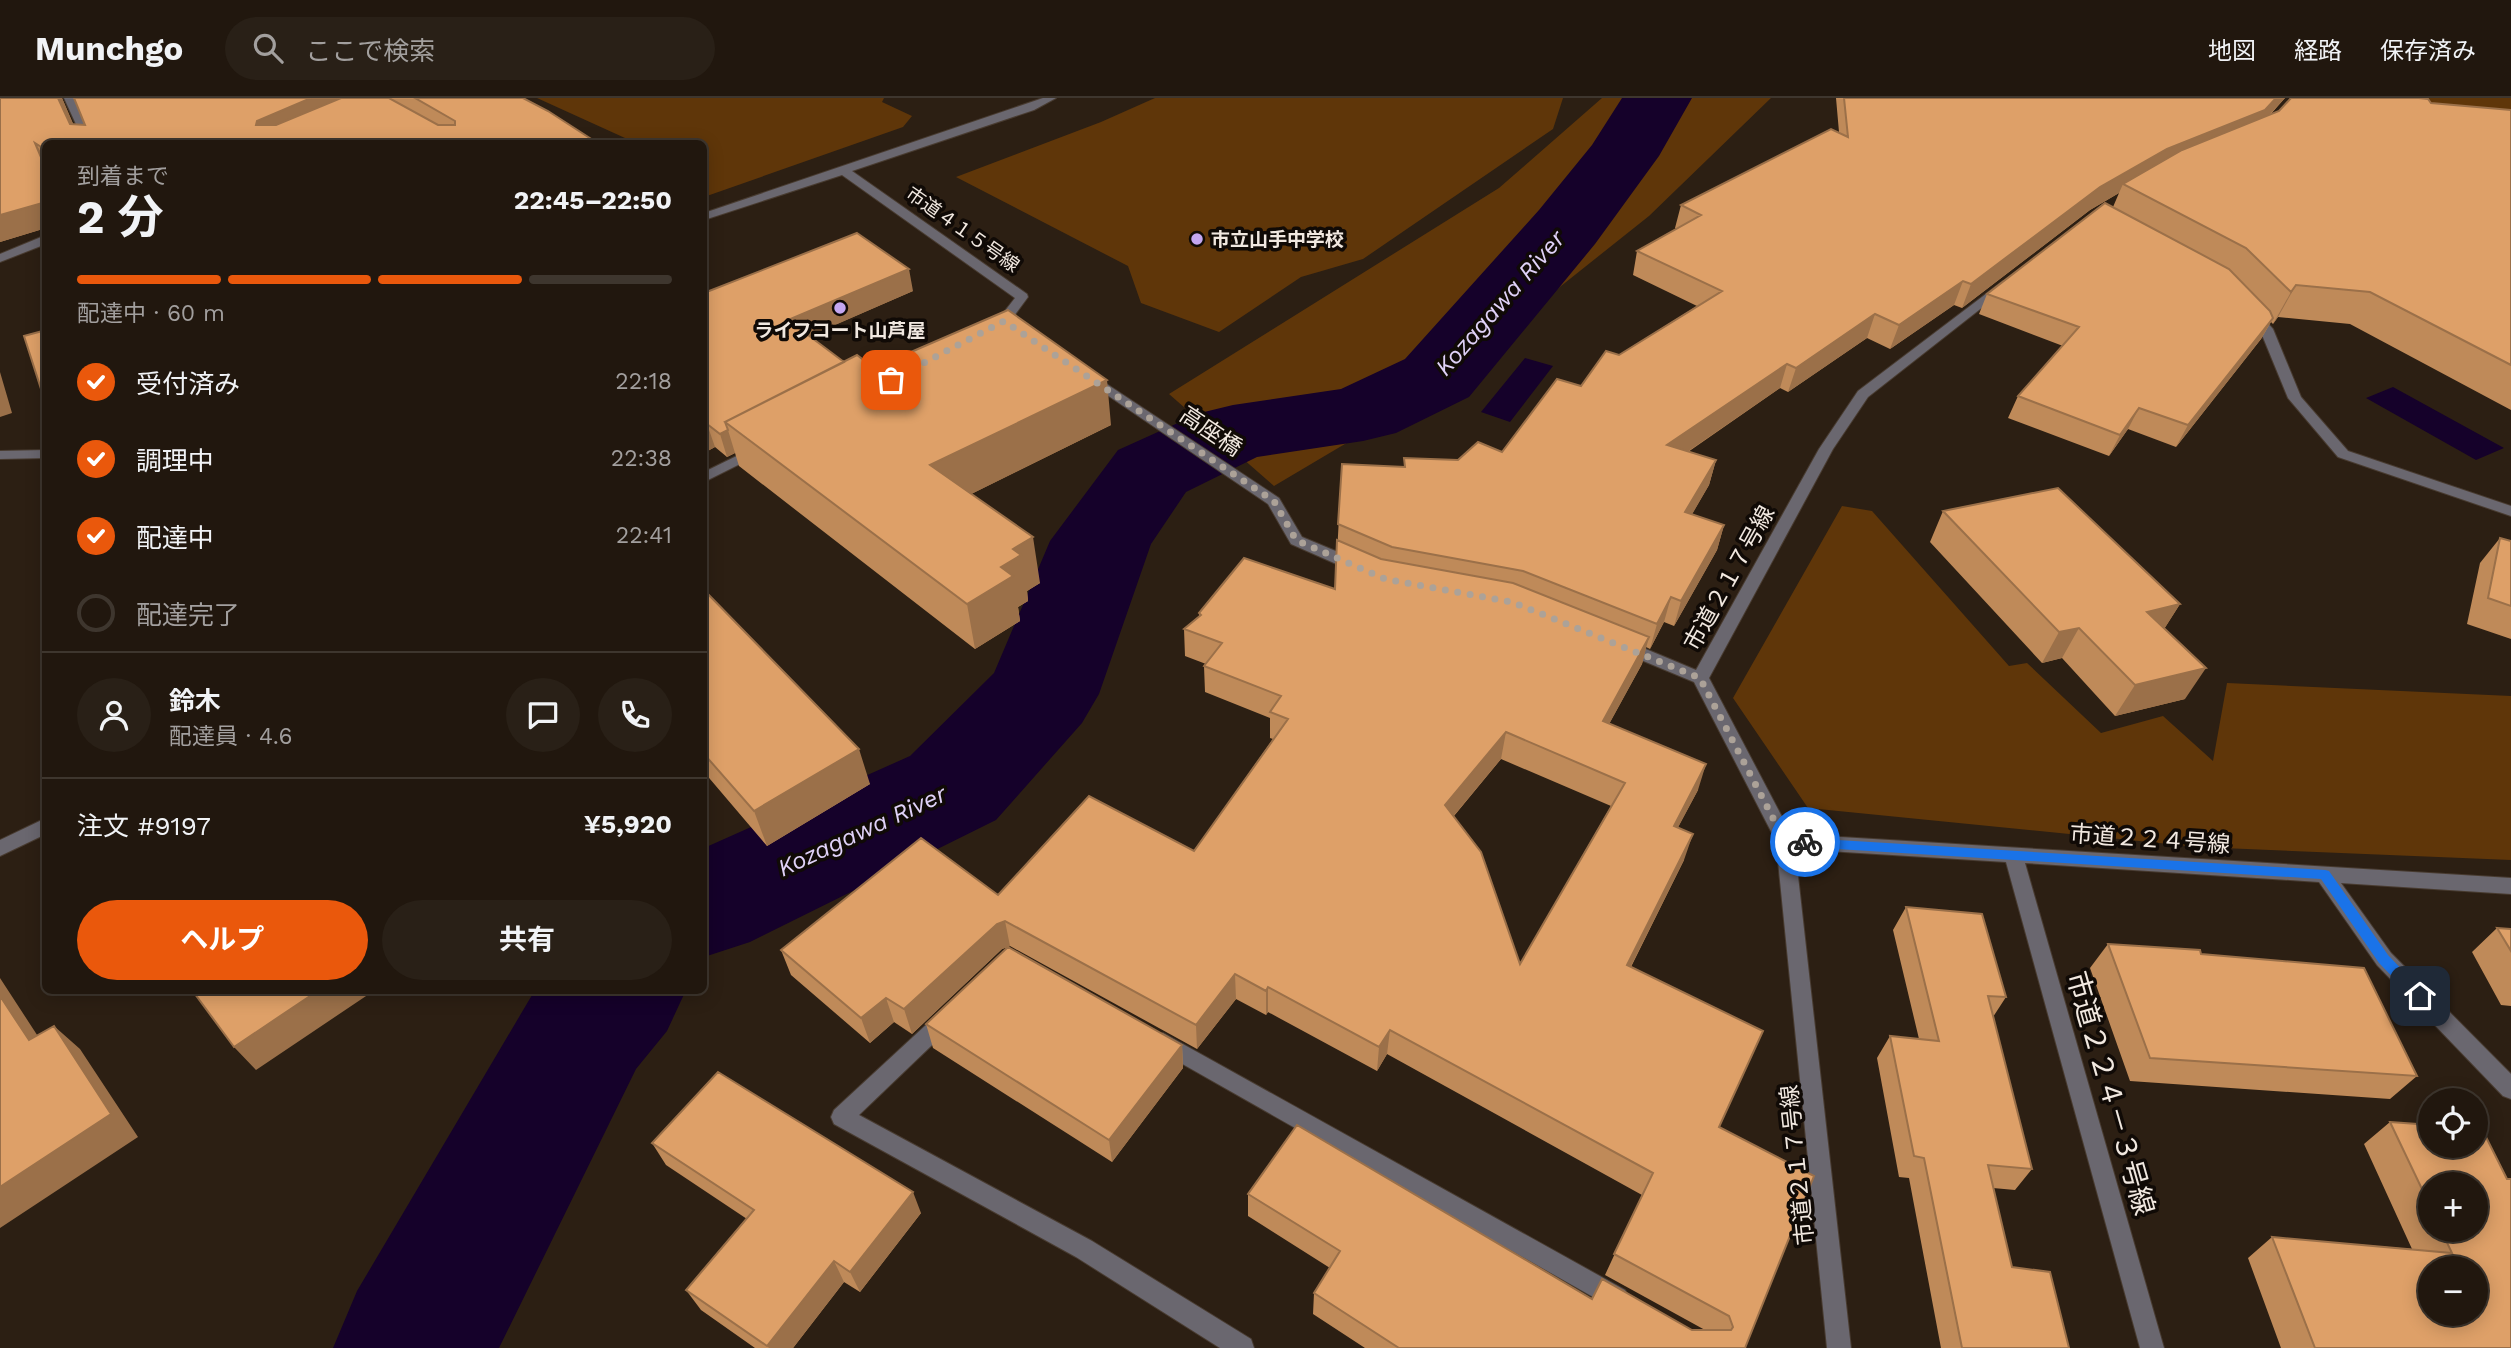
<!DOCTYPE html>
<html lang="ja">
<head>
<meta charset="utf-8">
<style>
	:root { --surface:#21170e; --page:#292017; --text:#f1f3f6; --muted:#a29f9e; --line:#3e362e; --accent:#ea580c }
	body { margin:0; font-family:"Work Sans","Noto Sans JP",sans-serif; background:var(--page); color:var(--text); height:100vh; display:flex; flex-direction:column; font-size:26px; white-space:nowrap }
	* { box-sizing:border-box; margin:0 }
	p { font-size:23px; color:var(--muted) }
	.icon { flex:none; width:38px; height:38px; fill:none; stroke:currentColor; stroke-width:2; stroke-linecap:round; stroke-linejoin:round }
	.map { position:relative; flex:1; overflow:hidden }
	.panel { position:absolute; left:42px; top:42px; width:665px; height:854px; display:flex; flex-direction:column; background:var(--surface); border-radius:10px; box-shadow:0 4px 18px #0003,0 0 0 2px var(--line) }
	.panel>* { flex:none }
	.buttons { position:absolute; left:2418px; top:990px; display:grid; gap:14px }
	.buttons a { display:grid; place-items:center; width:70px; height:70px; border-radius:50%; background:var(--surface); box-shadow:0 4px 18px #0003,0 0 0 2px var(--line); font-size:35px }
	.pin { position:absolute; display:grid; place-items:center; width:60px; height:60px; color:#fff; margin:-30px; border-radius:14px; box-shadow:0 4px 10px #0006 }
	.courier { position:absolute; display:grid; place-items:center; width:70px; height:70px; margin:-35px; border:5px solid #1a73e8; border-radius:50%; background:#fff; color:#222; box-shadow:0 2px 9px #0007 }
	.overview em { font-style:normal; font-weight:700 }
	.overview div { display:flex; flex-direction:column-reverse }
	.overview { display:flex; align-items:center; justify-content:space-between; height:119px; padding:0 35px }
	h1 { font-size:46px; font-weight:700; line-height:52px }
	.bar { display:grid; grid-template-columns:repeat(4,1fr); gap:10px 7px; align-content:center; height:84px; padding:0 35px }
	.bar i { height:9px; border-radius:5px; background:var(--line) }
	.bar .selected { background:var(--accent) }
	.bar p { grid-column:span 4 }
	.line { display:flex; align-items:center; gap:18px; padding:0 35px; border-top:2px solid var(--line) }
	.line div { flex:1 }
	.round { display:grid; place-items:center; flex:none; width:74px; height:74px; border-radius:37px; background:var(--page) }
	ol { padding:0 35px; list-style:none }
	li { display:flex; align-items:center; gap:21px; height:77px }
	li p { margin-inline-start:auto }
	li .icon { padding:7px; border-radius:50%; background:var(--accent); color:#fff; stroke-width:4 }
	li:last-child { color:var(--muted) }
	li i { width:38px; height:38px; border:4px solid var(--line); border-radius:50% }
	.action { display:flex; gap:14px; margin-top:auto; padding:14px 35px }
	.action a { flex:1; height:80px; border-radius:42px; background:var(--accent); color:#fff; font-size:28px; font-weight:700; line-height:80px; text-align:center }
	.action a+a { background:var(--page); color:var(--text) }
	header { display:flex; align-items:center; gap:42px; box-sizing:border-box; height:98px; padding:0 35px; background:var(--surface); border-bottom:2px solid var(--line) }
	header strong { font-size:33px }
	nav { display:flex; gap:38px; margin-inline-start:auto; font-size:24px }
	.search { width:490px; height:63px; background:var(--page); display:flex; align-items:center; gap:18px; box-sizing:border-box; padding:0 24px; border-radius:38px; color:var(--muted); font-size:26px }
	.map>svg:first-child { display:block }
	.green { fill:#5f3609 }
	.water { fill:#15012a }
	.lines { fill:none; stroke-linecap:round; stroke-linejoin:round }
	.river { fill:#15012a; fill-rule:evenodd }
	.lane-casing { stroke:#483b30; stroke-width:2 }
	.street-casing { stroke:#483b30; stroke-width:2 }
	.lane { fill:#6a676f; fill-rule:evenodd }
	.street { fill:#6a676f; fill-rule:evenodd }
	.wall { fill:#bf8a59; fill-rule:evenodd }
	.shaded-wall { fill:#9b7049 }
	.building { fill:#dea068; stroke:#9b7049; stroke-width:2; fill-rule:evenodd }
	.route { fill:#1a73e8 }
	.done { stroke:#aca298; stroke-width:7; stroke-dasharray:0 12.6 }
	.poi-dot { fill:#c4a7f1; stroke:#100a06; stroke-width:2.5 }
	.labels { text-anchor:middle; stroke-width:7; stroke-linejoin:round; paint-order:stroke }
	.far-street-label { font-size:19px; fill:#f1e8e0; stroke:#100a06 }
	.far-poi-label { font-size:19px; font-weight:bold; fill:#f1e8e0; stroke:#100a06; text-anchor:start }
	.street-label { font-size:23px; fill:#f1e8e0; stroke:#100a06 }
	.water-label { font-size:24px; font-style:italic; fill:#e0d2f8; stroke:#100a06 }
	.near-street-label { font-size:28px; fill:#f1e8e0; stroke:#100a06 }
</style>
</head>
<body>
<header>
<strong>Munchgo</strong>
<div class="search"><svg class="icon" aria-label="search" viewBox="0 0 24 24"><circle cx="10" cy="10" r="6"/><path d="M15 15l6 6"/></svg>ここで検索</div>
<nav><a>地図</a><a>経路</a><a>保存済み</a></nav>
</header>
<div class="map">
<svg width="2511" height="1250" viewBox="0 0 2511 1250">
	<rect width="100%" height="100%" fill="#2c1f13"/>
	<path class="green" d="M537 0H884L882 4 912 18 903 29 704 99V46L636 45Z
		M1155 0H1563L1553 31 1363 161 1301 179 1219 234 1141 205 1128 168 956 79 1101 24Z
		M1602 0H1771L1649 118 1414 305 1274 388 1169 296 1499 90Z
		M2383 0H2511V33Z
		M1842 408 1872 413 2009 568 2027 565 2101 635 2163 618 2213 663 2227 585 2511 598V762L2199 749 1808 710 1733 600Z"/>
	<path class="water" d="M1525 260 1553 268 1510 324 1481 314Z
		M2393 289 2504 350 2476 362 2366 300Z"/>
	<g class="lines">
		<path class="river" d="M1622 0H1692L1659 58 1595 146 1469 299 1396 335 1363 343 1257 359 1186 394 1151 446 1099 596 1082 625 996 722 750 844 704 859V750L910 658 994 575 1050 443 1118 352 1200 315 1233 307 1341 291 1405 261 1539 112 1592 47Z
			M535 892H686L667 933 636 971 499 1250H333L357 1193Z"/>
		<defs>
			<path id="lane" d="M46 352V360L0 361V353Z"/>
			<path id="street" d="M64 0H74L96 46H85Z
				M1043 0H1056L1034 12 852 73 1027 196 1028 199 1011 222 1019 226V232H1009L997 223 1015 200 842 77 704 122V115Z
				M46 137V146L0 164V156Z
				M2003 183 2007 184V190L1868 299 1833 351 1709 580 1791 736 2511 780V796L2341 785 2391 855 2511 976V1001L2503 998 2377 867 2319 784 2025 765 2164 1250H2140L2006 764 1795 751 1851 1250H1827L1776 743 1694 584 1617 552 1615 548 1623 542 1629 544 1696 572 1819 351 1858 293Z
				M2251 211 2256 212 2273 231 2301 299 2348 353 2511 408V418L2338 359 2288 300 2260 232 2245 215Z
				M1090 275 1279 400 1302 439 1362 464 1364 468 1362 472H1350L1291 446 1268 406 1085 282V276Z
				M759 347 764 348 766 351 764 354 704 384V374Z
				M46 720V736L0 758V742Z
				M947 911 954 914 957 920 954 926 859 1017 1092 1143 1251 1241 1254 1250H1220L1076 1159 834 1026 831 1019 834 1012 940 914Z
				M1163 935 1625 1192 1629 1200 1625 1208 1617 1212 1609 1208 1156 951 1152 944 1156 937Z"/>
		</defs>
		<use href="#lane" class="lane-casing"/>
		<use href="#street" class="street-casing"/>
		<use href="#lane" class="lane"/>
		<use href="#street" class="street"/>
	</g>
	<path class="wall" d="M0 0H62L73 26 85 27 74 0H523L599 46H46V130L0 144Z
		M1836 0H2285L2270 17 2431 5 2511 12V312L2350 226 2278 219 2273 226 2271 224 2261 241 2176 349 2128 331 2109 358 2008 320 2018 298 2063 248 1979 216 1987 196 2113 109 2119 95 2090 112 1962 210 1954 207 1890 251 1867 240 1788 294 1780 290 1688 354 1716 362 1709 387 1692 416 1724 427 1717 452 1674 528 1664 524 1650 551 1646 549 1642 566 1609 626 1698 692 1678 729 1684 762 1631 869 1719 1029 1745 1250H1365L1313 1216 1314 1195 1330 1170 1248 1118V1096L1692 1232H1705L1605 1177 1642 1097 1387 956 1377 973 1268 914 1266 917 1236 901 1197 951 1010 848 1008 849 1182 947 1183 970 1112 1064 933 950 926 926 1008 849 1002 851 912 936 894 924 870 945 791 877 781 852 998 797 1194 753 1273 641 1270 640V620L1205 594 1204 568 1206 566 1185 558 1184 531 1199 518V515L1335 491 1342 366 1404 369V360L1458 362 1502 354 1619 257 1697 208 1633 177 1637 153 1676 131 1675 130 1681 107 1839 34ZM1501 661 1611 708 1520 866 1454 718Z
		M913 193 809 238 844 264 874 270 1111 327 971 396 1040 485 1027 493 1028 503 1018 509 1020 523 975 551 739 368 735 355 727 359 715 349 704 355V195Z
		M1943 413 2180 506 2164 531 2185 601 2115 618 2062 560 2042 565 1930 444Z
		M2500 440 2511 443V541L2467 526 2480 465Z
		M704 492 870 686 767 748 704 674Z
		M1906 809 2006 899 1993 919 2032 1071 2015 1092 1993 1090 2012 1169 2069 1250H1941L1909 1080 1899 1079 1877 960 1890 938 1919 941 1893 832Z
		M2497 830 2511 831V908L2501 907 2472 854Z
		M2108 846 2201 856 2417 978 2390 1001 2130 983 2090 870Z
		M2390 1024 2507 1081 2511 1250H2281L2248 1160 2272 1139 2412 1151 2364 1046ZM2431 1087 2476 1132H2431Z
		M652 1045 921 1115 860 1194 844 1184 793 1250H755L701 1212 686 1192 747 1121 666 1067Z"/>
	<path class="shaded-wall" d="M58 0H62L82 46 70 26Z
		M311 0H368L268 44 256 27 257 23Z
		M2276 0H2285L2253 34 2123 86 2119 95 2090 112 1962 210 1971 186 2100 89 2167 51Z
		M35 45 46 62V71Z
		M46 104V130L0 144V117Z
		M909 171 913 193 794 245 788 222Z
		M1963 183 1954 207 1890 251 1899 227Z
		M2296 187 2278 219 2273 226 2291 194Z
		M1875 216 1867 240 1788 294 1796 270Z
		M2273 220 2261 241 2176 349 2188 327Z
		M1787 266 1780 290 1661 372 1667 347Z
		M0 274 12 315 0 319Z
		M1107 282 1111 327 939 412 930 367Z
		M2139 310 2128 331 2109 358 2120 337Z
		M707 326 715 349 704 355V328Z
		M728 332 735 355 727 359 720 336Z
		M1716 362 1709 387 1679 439 1685 414Z
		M1724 427 1717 452 1674 528 1681 503Z
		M1033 439 1040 485 1027 493 1028 503 1018 509 1020 523 975 551 967 506 1001 469 1013 451Z
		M1671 499 1664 524 1650 551 1657 526Z
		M2180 506 2161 536 2147 514Z
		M2079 530 2062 560 2042 565 2059 534Z
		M1649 539 1642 566 1596 650 1603 623Z
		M2206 570 2185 601 2115 618 2135 587Z
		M1506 634 1501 661 1441 733 1445 707Z
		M859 651 870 686 767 748 754 713Z
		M1706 666 1698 692 1665 754 1674 728Z
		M1693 736 1684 762 1619 892 1627 867Z
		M1005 823 1010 848 1002 851 912 936 904 911 997 826Z
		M1235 876 1236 901 1197 951 1196 927Z
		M0 880 56 966 29 942 0 898Z
		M1268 889V914L1266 917V893Z
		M319 892H375L256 972 234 949Z
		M886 900 894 924 870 945 861 920Z
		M54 928 80 951 138 1039 0 1130V1089Z
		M1390 932 1387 956 1377 973 1379 949Z
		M1182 947 1183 970 1112 1064 1109 1042Z
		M913 1094 921 1115 860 1194 850 1174Z
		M834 1163 844 1184 793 1250H769L767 1248Z"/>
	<path class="building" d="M0 0H58L70 26 85 27 74 0H311L257 23 256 27H276L341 0H389L438 27H455V23L415 0H523L548 13 599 46H46V52L35 45 46 71V104L0 117Z
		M1844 0H2276L2265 12 2167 51 2100 89 1971 186 1963 183 1899 227 1875 216 1796 270 1787 266 1667 347 1716 362 1685 414 1724 427 1681 503 1671 499 1657 526 1523 473 1392 449 1338 426 1342 366 1405 369 1404 360 1458 362 1478 344 1502 354 1557 281 1581 288 1606 253 1619 257 1722 193 1637 153 1701 117 1681 107 1831 31 1848 39Z
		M2291 0H2419L2428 1 2431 5 2511 12V267L2370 194 2296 187 2291 194 2246 150 2123 86 2182 52 2279 13Z
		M2105 105 2229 171 2270 213 2273 220 2188 327 2139 310 2120 337 2018 298 2079 229 1987 196Z
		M857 135 909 171 788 222 844 264 725 324 728 332 720 336 707 326 704 328V195Z
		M1008 212 1107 282 930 367 1033 439 1013 451 1021 457 1001 469 1013 478 967 506 725 324 857 257 874 270Z
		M46 232V293L42 294 24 238Z
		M2058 390 2180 506 2147 514 2206 570 2135 587 2079 530 2059 534 1943 413Z
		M2500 440 2511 443V508L2488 500Z
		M1337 442 1381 461 1513 485 1649 539 1603 623 1706 666 1674 728 1693 736 1627 867 1763 933 1719 1029 1814 1078 1745 1250H1399L1314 1195 1340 1153 1248 1096 1297 1027 1592 1201 1602 1181 1692 1232H1731L1733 1229 1729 1218 1614 1156 1653 1075 1390 932 1379 949 1268 889 1266 893 1235 876 1196 927 1005 823 997 826 904 911 886 900 861 920 781 852 921 740 998 797 1089 698 1194 753 1288 621 1270 614 1281 598 1204 568 1222 545 1184 531 1201 517 1199 515 1244 460 1335 491ZM1506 634 1625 685 1520 866 1481 754 1445 707Z
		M704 492 859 651 754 713 704 656Z
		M1906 809 1982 816 2006 899 1988 898 2032 1071 1988 1067 2012 1169 2050 1174 2069 1250H1962L1924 1060 1914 1058 1890 938 1939 943Z
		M2497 830 2511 831V853Z
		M2108 846 2200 852 2201 856 2364 870 2417 978 2150 960Z
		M1008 849 1182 947 1109 1042 926 926Z
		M192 892H319L234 949Z
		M0 898 29 942 54 928 111 1016 0 1089Z
		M718 974 913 1094 850 1174 834 1163 767 1248 686 1192 754 1112 652 1045Z
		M2390 1024 2431 1027V1048H2476V1031H2482L2507 1081H2511V1250H2315L2272 1139 2452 1155 2441 1132H2476V1087H2431V1110ZM2431 1171H2476V1216H2431Z"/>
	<path class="route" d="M1805 740 2325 772 2329 773 2388 857 2427 898 2420 904 2415 902 2379 865 2321 781 1805 749 1799 744Z"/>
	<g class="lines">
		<path class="done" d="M891 282 1004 223 1274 403 1296 442 1385 481 1512 504 1700 580 1785 743 1805 744"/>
	</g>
	<g class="poi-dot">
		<circle cx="1197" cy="141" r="7"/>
		<circle cx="840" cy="210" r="7"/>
	</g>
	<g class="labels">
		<g class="far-street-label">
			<text transform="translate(963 131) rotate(35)" y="7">市道４１５号線</text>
		</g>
		<g class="far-poi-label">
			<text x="1211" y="148">市立山手中学校</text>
			<text x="840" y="239" text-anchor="middle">ライフコート山芦屋</text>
		</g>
		<g class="street-label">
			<text transform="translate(1211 333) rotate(34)" y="8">高座橋</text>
			<text transform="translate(1729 480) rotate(-61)" y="8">市道２１７号線</text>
			<text transform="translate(2150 741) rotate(4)" y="8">市道２２４号線</text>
			<text transform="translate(1797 1067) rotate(-96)" y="8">市道２１７号線</text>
		</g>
		<g class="water-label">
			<text transform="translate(1500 205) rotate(-49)" y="8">Kozagawa River</text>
			<text transform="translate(862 733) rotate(-25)" y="8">Kozagawa River</text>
		</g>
		<g class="near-street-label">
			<text transform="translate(2111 995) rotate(74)" y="10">市道２２４－３号線</text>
		</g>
	</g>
</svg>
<div class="buttons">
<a><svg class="icon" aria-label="locate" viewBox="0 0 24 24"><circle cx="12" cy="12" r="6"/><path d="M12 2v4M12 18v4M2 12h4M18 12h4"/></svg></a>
<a>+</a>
<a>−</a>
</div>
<div class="pin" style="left:891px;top:282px;background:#ea580c"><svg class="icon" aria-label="bag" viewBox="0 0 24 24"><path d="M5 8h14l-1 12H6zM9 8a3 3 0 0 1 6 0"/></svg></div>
<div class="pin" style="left:2420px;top:898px;background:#1f2937"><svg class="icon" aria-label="home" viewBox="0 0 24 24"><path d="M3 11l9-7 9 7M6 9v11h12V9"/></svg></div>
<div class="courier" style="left:1805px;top:744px"><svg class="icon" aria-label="bike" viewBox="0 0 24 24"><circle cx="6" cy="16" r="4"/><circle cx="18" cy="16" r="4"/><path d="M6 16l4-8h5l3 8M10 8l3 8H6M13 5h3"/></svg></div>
<section class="panel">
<div class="overview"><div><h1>2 分</h1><p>到着まで</p></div><em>22:45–22:50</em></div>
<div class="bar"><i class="selected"></i><i class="selected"></i><i class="selected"></i><i></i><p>配達中 · 60 m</p></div>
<ol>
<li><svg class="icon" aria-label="check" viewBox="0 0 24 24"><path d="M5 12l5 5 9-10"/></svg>受付済み<p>22:18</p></li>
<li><svg class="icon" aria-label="check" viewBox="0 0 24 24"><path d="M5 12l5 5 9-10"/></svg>調理中<p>22:38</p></li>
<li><svg class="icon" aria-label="check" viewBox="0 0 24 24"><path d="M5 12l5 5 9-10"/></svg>配達中<p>22:41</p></li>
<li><i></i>配達完了</li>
</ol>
<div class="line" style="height:126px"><a class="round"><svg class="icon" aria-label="person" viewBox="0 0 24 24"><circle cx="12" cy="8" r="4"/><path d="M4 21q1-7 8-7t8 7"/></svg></a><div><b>鈴木</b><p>配達員 · 4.6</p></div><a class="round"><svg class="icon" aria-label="chat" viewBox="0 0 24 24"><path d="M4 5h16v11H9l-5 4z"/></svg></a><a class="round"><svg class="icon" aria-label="phone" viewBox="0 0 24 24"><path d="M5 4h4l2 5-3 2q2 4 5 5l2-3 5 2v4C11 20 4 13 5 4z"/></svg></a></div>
<div class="line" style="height:91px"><div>注文 #9197</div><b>¥5,920</b></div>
<div class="action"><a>ヘルプ</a><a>共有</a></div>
</section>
</div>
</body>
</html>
